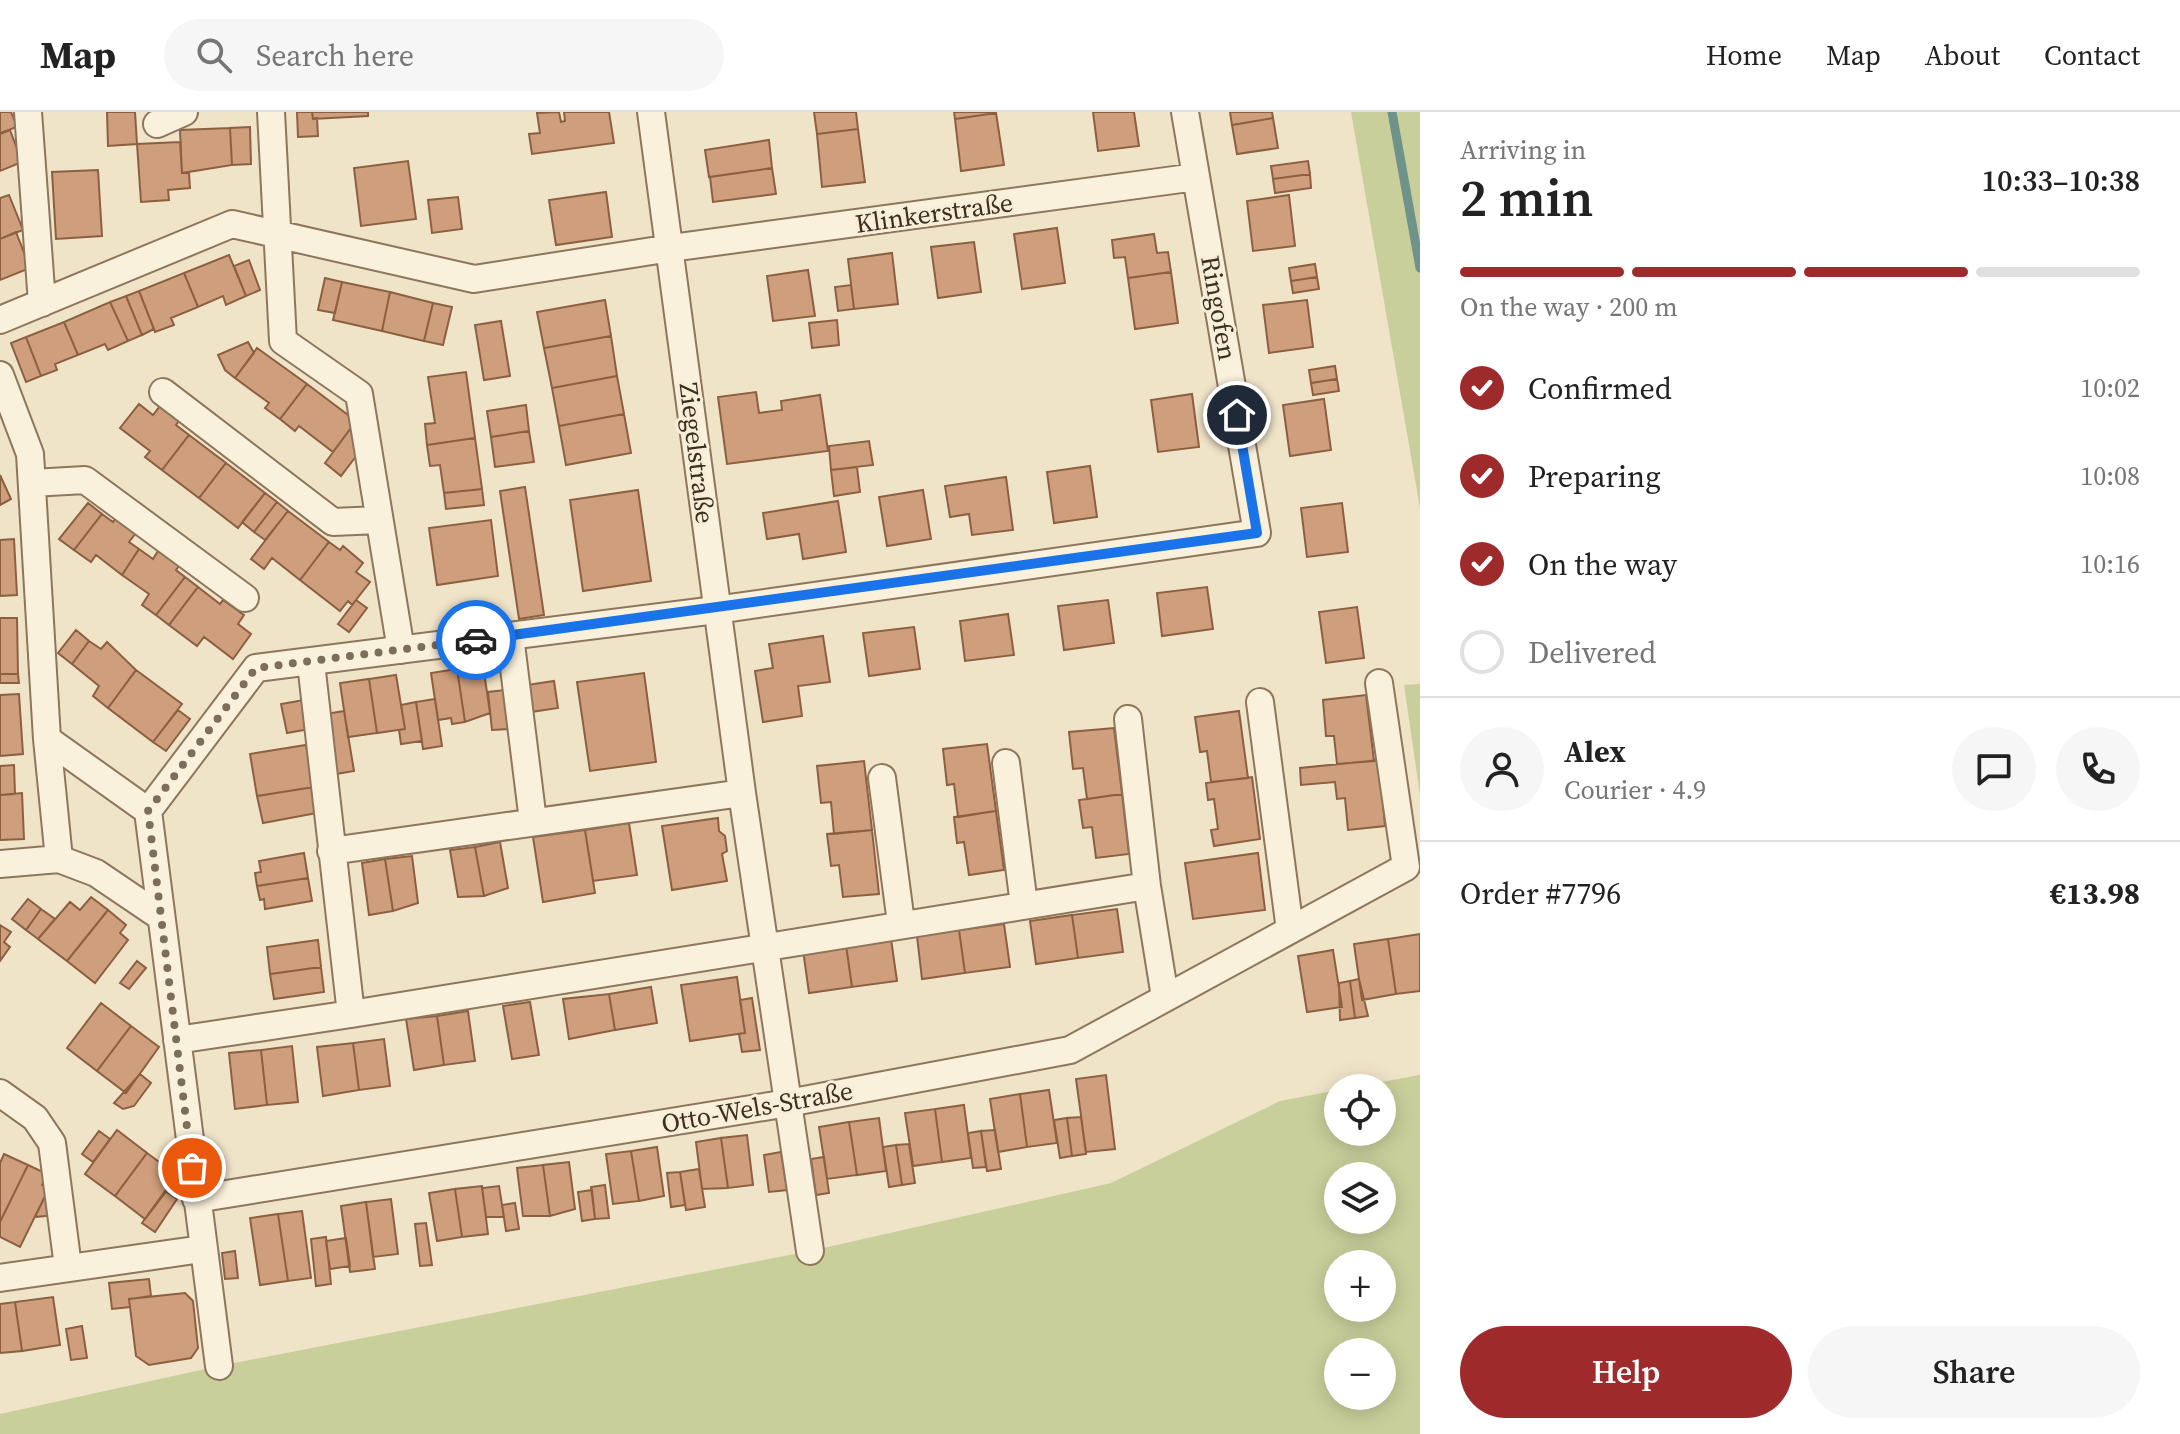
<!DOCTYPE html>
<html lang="en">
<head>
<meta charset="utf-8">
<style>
	:root { --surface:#fff; --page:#f6f6f6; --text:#222; --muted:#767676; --line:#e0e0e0; --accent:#9e2a2b }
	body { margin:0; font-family:"Source Serif 4",serif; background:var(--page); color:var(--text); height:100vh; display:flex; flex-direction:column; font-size:30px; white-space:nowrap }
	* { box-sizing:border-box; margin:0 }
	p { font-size:26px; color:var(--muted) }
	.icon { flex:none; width:44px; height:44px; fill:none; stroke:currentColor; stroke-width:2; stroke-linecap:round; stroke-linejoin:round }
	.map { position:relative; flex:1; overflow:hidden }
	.drawer { display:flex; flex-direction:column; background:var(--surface); width:760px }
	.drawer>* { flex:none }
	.fabs { position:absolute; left:1324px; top:962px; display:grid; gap:16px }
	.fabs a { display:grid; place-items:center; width:72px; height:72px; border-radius:50%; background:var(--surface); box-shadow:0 4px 20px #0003; font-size:40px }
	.pin { position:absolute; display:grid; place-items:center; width:68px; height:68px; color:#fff; margin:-34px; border:4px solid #fff; border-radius:50%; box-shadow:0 2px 8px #0007 }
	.courier { position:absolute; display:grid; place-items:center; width:80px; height:80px; margin:-40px; border:6px solid #1a73e8; border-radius:50%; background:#fff; color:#222; box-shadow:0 2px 10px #0007 }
	.head em { font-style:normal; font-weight:600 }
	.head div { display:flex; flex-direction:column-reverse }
	.head { display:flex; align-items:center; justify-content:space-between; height:136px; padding:0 40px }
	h1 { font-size:52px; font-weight:600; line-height:60px }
	.bar { display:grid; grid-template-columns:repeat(4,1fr); gap:12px 8px; align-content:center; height:96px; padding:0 40px }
	.bar i { height:10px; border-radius:6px; background:var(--line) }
	.bar .current { background:var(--accent) }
	.bar p { grid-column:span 4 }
	.line { display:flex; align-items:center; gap:20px; padding:0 40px; border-top:2px solid var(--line) }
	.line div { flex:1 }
	.round { display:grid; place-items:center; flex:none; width:84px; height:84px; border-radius:42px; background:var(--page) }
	ol { padding:0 40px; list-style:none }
	li { display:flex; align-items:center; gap:24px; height:88px }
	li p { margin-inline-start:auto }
	li .icon { padding:8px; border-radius:50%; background:var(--accent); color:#fff; stroke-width:4 }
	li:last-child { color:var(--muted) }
	li i { width:44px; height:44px; border:4px solid var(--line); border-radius:50% }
	.cta { display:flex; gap:16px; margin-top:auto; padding:16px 40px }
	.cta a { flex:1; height:92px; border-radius:48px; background:var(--accent); color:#fff; font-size:32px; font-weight:600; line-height:92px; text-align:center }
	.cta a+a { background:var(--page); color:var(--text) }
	header { display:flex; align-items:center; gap:48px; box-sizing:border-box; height:112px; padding:0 40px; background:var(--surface); border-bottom:2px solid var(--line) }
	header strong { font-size:38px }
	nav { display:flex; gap:44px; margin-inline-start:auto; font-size:28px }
	.search { width:560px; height:72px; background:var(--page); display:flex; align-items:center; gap:20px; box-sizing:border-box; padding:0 28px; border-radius:44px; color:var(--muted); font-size:30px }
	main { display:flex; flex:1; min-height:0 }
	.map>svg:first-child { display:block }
	.green { fill:#c9cf9b; fill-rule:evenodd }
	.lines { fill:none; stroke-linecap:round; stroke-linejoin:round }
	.stream { stroke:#6f938a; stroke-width:9 }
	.building { fill:#cf9f7d; stroke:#8d5f41; stroke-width:2 }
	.minor-casing { stroke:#8d765c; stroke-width:30 }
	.minor { stroke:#faf1dc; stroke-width:26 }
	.done { stroke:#7c6e5b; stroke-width:8; stroke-dasharray:0 14.4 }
	.route { stroke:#1a73e8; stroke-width:10 }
	.labels { text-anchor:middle; stroke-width:6; stroke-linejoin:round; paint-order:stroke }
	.street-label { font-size:26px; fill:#3d2e20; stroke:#f7eed8 }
</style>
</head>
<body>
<header>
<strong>Map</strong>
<div class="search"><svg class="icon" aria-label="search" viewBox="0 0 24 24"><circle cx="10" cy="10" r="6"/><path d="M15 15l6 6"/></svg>Search here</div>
<nav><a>Home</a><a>Map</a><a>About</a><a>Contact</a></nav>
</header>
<main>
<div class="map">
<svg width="1420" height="1322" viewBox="0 0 1420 1322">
	<rect width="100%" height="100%" fill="#f0e4c8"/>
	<path class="green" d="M1351 0H1420V396Z
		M1420 572V683L1404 573Z
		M1420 963V1322H0V1302L219 1254 810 1139 1111 1071 1280 989 1338 978V1020H1382V976H1348ZM1338 1064H1382V1108H1338ZM1338 1152H1382V1196H1338ZM1338 1240H1382V1284H1338Z"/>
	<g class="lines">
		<path class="stream" d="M1392 0 1420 156"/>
	</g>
	<path class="building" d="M0 0H11L17 15 0 21Z
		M107 0H135L137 32 108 34Z
		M297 0H312L313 7 317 6 318 24 298 25Z
		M312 0H368V4L313 7Z
		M559 0 561 10 565 9 564 0H609L614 31 532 42 529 22 540 21 537 1Z
		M814 0H856L858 17 817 22Z
		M954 0H996V1L955 7Z
		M1093 0H1134L1139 34 1098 39Z
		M1230 0H1272L1273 6 1232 13Z
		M996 1 1004 53 961 59 955 7Z
		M1273 6 1278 36 1237 42 1232 13Z
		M250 15 251 52 232 53 230 16Z
		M230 16 232 53 182 61 180 18Z
		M858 17 865 70 822 75 817 22Z
		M10 18 22 50 0 59V22Z
		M769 28 772 56 709 65 705 38Z
		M180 30 182 61H189L190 76 168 78 169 88 141 90 137 32Z
		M408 49 416 107 361 114 354 56Z
		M1308 49 1310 62 1273 67 1271 54Z
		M772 56 776 82 713 90 710 65Z
		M98 58 102 124 56 127 52 60Z
		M1310 62 1311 76 1275 81 1273 67Z
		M606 80 612 125 556 133 549 88Z
		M9 83 23 118 0 127V86Z
		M1289 83 1295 134 1253 139 1247 89Z
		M458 85 462 117 432 121 428 88Z
		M1057 116 1065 171 1022 177 1014 122Z
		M16 120 30 156 0 168V127Z
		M1154 122 1157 141 1168 140 1171 160 1128 166 1125 145 1114 146 1112 128Z
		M974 130 981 180 938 186 931 135Z
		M892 141 898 192 854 197 848 147Z
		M229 143 246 184 226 193 223 184 198 195 184 161Z
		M249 148 260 178 246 184 234 154Z
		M1315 152 1317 165 1291 169 1289 156Z
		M808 158 815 204 773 209 767 164Z
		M1171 160 1178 211 1135 217 1128 166Z
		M184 161 198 195 171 206 174 213 155 220 139 179Z
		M1317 165 1319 177 1293 181 1291 169Z
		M325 166 342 170 335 201 318 198Z
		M342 170 390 180 382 219 333 208Z
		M851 173 854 197 838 199 835 175Z
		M139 179 154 217 142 223 126 184Z
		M390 180 433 191 424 229 382 219Z
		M126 184 142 223 128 229 110 190Z
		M605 188 611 224 544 236 537 200Z
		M1307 188 1313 235 1269 241 1263 193Z
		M110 190 128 229 108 238 105 232 78 243 64 210Z
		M433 191 452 195 443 233 424 229Z
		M837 208 839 233 812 236 809 211Z
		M501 209 510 264 484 268 475 213Z
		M64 210 78 243 55 252 57 258 41 264 26 225Z
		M611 224 617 264 552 276 544 236Z
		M26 225 41 264 26 270 11 231Z
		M248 230 254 241 235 266 225 258 218 243Z
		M257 236 307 272 280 307 265 296 269 291 235 266Z
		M1335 254 1337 267 1311 271 1309 258Z
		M466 260 475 326 427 333 425 312 435 311 428 265Z
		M617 264 624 302 559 314 552 276Z
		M1337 267 1339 279 1313 283 1311 271Z
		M307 272 356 309 333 340 299 314 295 319 280 307Z
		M756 280 759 301 782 298 781 289 820 283 828 339 727 352 718 285Z
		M1192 282 1199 335 1158 340 1151 288Z
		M1324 287 1331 338 1290 344 1283 293Z
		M139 292 153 303 160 294 179 309 176 313 189 323 162 358 145 345 150 339 120 316Z
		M526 293 529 319 491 325 487 299Z
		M624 302 631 341 566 353 559 314Z
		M351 316 363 335 341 364 325 351Z
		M529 319 534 350 495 355 491 325Z
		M189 323 226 351 199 386 162 358Z
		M475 326 482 377 444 381 440 353 430 354 427 333Z
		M869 329 873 353 831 358 829 334Z
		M226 351 265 381 238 416 199 386Z
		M1090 354 1097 405 1054 411 1047 360Z
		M857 355 860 380 834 384 831 358Z
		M0 363 11 387 0 393Z
		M1006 365 1013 418 972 423 969 402 950 405 945 374Z
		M525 375 544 503 519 507 500 379Z
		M482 377 484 393 446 397 444 381Z
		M638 378 651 469 583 479 570 388Z
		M923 378 931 427 887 434 879 385Z
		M265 381 277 390 254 420 242 410Z
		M838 389 846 440 803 447 799 422 767 427 763 401Z
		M277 390 288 399 265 428 254 420Z
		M88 391 102 402 74 438 59 427Z
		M1342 391 1348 440 1307 445 1301 396Z
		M288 399 329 430 300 468 272 446 264 457 251 447Z
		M102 402 113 410 116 406 136 421 129 430 139 437 122 463 96 443 91 450 74 438Z
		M491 408 498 464 437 473 429 416Z
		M14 427 17 483 0 484V428Z
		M329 430 340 438 343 434 363 451 356 460 370 470 352 493 348 489 340 499 300 468Z
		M139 437 153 447 158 439 179 454 176 458 185 465 156 503 142 493 149 482 122 463Z
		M185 465 198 475 169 513 156 503Z
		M198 475 220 492 223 488 244 503 238 512 251 522 233 547 204 525 197 534 169 513Z
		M1207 475 1213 517 1162 524 1157 481Z
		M356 488 367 496 349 520 338 512Z
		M1108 488 1114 531 1064 538 1058 494Z
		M1357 495 1364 546 1326 551 1319 500Z
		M1008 502 1014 543 965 549 960 509Z
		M0 506H17L18 562H0Z
		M914 515 920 557 869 564 863 521Z
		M76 518 89 529 72 552 58 541Z
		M823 524 830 570 798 574 802 604 763 610 755 559 773 556 769 532Z
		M89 529 101 537 107 530 136 558 108 596 93 584 99 574 72 552Z
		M483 553 490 601 465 610 457 557Z
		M457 557 465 610 452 612 451 606 438 608 431 561Z
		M136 558 182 592 153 630 108 596Z
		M644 561 656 650 590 659 577 570Z
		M0 562H18L19 571H0Z
		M396 563 405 617 377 621 369 567Z
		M369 567 377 621 348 625 340 571Z
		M554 569 558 596 531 600 527 573Z
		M505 578 509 617 492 618 488 580Z
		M19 582 23 642 0 644V583Z
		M1366 583 1374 649 1337 652 1334 624H1326L1323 588Z
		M310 587 315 616 287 621 281 592Z
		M435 587 442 634 423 637 416 590Z
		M416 590 422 629 401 632 399 618 405 617 401 593Z
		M178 598 190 607 166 639 153 630Z
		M344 599 354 659 336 662 326 602Z
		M1239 599 1248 666 1211 670 1207 639 1200 640 1195 605Z
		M1114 616 1122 682 1087 687 1083 656 1073 657 1069 620Z
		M987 632 996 699 958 705 954 672 947 673 943 637Z
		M306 633 314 675 257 684 250 642Z
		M1379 648 1385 714 1348 718 1345 686 1337 687 1335 670 1301 673 1300 656Z
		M864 649 872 718 834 722 831 690 821 691 817 654Z
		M14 653 15 682 0 683V654Z
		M1252 665 1260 727 1214 734 1211 718 1218 717 1214 687 1208 688 1206 671Z
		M314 675 317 701 263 711 257 684Z
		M22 681 24 727 0 728V683Z
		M1122 682 1129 742 1096 746 1092 715 1083 716 1079 688Z
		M996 699 1004 758 969 763 964 730 957 731 954 705Z
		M718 706 719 719 725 724 727 739 722 742 727 769 672 778 662 714Z
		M629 711 637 763 593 769 585 718Z
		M585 718 595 781 543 790 533 725Z
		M872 718 879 782 843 785 839 753 831 754 827 722Z
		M500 730 508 776 484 784 475 735Z
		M475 735 484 784 458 785 450 738Z
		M304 741 308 766 257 774 255 761 261 760 259 749Z
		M1258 741 1265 798 1193 807 1185 751Z
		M412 744 418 791 393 799 385 747Z
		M385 747 393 799 369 803 362 751Z
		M308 766 312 789 265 797 264 787 260 788 257 774Z
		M91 785 108 798 67 849 38 827 70 790 80 798Z
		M28 787 41 797 26 818 12 807Z
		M41 797 55 807 38 827 26 818Z
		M1117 797 1123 840 1078 846 1072 803Z
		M108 798 126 813 120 821 128 828 95 871 67 849Z
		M1072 803 1078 846 1036 852 1030 809Z
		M1004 812 1010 855 965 861 959 818Z
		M0 813 11 820 4 830 10 835 0 849Z
		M959 818 965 861 922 867 917 824Z
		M1420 822V879L1396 882 1388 827Z
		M891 827 897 869 852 875 846 833Z
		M1388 827 1396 882 1362 888 1354 832Z
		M318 828 321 855 270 862 267 835Z
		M846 833 852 875 809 881 803 838Z
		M1333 838 1342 895 1307 900 1298 844Z
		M137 849 146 856 129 877 120 871Z
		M321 855 324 880 274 887 270 862Z
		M737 865 745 921 690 929 681 873Z
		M1359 867 1368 904 1355 906 1350 869Z
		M1350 869 1355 906 1340 908 1339 871Z
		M651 875 657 911 615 918 609 882Z
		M609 882 615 918 569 927 563 887Z
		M752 886 760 938 742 940 739 922 745 921 740 888Z
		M530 890 539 943 512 947 503 894Z
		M101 891 131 914 97 959 67 936Z
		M468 899 475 949 444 953 437 904Z
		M437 904 444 953 414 958 406 907Z
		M131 914 159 935 126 981 97 959Z
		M384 927 390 974 359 978 353 931Z
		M353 931 359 978 323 984 317 935Z
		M292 934 298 990 267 993 261 938Z
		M261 938 267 993 235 997 229 941Z
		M140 962 151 971 134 994 123 997 114 991Z
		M1106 963 1115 1037 1086 1040 1076 967Z
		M1049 978 1057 1031 1027 1035 1020 982Z
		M1020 982 1027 1035 998 1040 990 987Z
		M964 993 971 1046 942 1050 935 997Z
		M935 997 942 1050 913 1054 905 1001Z
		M1081 1005 1086 1042 1072 1044 1067 1006Z
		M879 1006 886 1059 857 1063 849 1010Z
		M1067 1006 1072 1044 1060 1046 1054 1008Z
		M849 1010 857 1063 827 1067 819 1015Z
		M117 1018 147 1041 115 1084 85 1062Z
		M995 1018 1001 1057 987 1059 981 1019Z
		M99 1019 110 1027 93 1050 82 1042Z
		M981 1019 986 1055 973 1056 968 1021Z
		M747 1023 753 1073 728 1076 721 1026Z
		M721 1026 728 1076 702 1077 696 1030Z
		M909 1032 915 1071 902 1073 896 1033Z
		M896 1033 902 1073 889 1075 883 1035Z
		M657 1035 664 1084 639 1089 631 1039Z
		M631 1039 639 1089 613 1092 606 1042Z
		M781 1040 787 1078 769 1080 764 1043Z
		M147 1041 178 1064 145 1107 115 1084Z
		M4 1042 28 1053 0 1110V1051Z
		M824 1045 829 1081 816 1083 811 1047Z
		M569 1050 575 1097 550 1104 543 1053Z
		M28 1053 47 1062 42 1073 49 1076 20 1135 0 1125V1110Z
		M543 1053 550 1104H523L517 1056Z
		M699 1057 705 1095 686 1098 680 1060Z
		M680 1060 685 1093 671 1095 667 1061Z
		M605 1073 609 1106 595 1107 591 1075Z
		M482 1074 488 1122 462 1125 455 1077Z
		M499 1074 504 1105H486L482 1076Z
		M49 1076 55 1103 35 1105Z
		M455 1077 462 1125 437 1129 429 1081Z
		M592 1078 595 1107 582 1109 578 1080Z
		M165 1079 177 1087 155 1120 142 1111Z
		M391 1087 398 1142 373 1145 366 1090Z
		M366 1090 375 1157 350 1160 341 1094Z
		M515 1091 519 1117 506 1119 502 1093Z
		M302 1099 311 1166 288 1169 278 1102Z
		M278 1102 288 1169 260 1173 250 1106Z
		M426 1111 432 1153 420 1154 415 1112Z
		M326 1125 331 1172 316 1174 311 1127Z
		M346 1126 350 1154 330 1157 326 1129Z
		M235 1139 238 1166 225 1167 222 1141Z
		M149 1167 151 1184 129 1187 130 1195 112 1197 109 1171Z
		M185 1181 193 1189 198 1236 191 1246 149 1253 136 1244 129 1187Z
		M53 1185 60 1233 22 1239 15 1190Z
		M15 1190 22 1239 0 1241V1192Z
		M82 1214 87 1246 71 1248 66 1217Z"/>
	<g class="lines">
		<defs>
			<path id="minor" d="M28 0 42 191
				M271 0 283 229 359 282 401 538
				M651 0 742 681 810 1139
				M157 12 184 0
				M0 208 232 112 474 167 671 136 1196 65
				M0 263 30 342 47 627 148 699
				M163 280 333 410 379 408
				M32 371 85 368 245 486
				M510 524 533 709
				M311 551 351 902 1147 774 1165 885
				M1260 590 1290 818
				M1128 607 1147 774
				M47 627 59 747
				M1006 651 1024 793
				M882 666 901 811
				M331 739 742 681
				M0 752 59 747 96 761 161 805
				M177 928 351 902
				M0 981 35 1006 52 1031 68 1155
				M196 1087 788 991 1070 938 1406 755 1379 571
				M0 1166 202 1137
				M219 1254 148 699 256 556 716 498 1257 421 1185 0"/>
		</defs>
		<use href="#minor" class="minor-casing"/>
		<use href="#minor" class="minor"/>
	</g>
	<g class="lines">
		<path class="done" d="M192 1056 148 699 256 556 476 528"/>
		<path class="route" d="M476 528 1257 421 1237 303"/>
	</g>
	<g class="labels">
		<g class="street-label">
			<text transform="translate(934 101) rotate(-8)" y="9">Klinkerstraße</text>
			<text transform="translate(1219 196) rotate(80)" y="9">Ringofen</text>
			<text transform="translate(697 341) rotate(83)" y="9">Ziegelstraße</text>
			<text transform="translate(757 995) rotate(-10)" y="9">Otto-Wels-Straße</text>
		</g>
	</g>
</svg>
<div class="fabs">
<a><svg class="icon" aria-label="locate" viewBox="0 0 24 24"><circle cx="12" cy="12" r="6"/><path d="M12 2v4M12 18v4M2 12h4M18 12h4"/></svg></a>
<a><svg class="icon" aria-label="layers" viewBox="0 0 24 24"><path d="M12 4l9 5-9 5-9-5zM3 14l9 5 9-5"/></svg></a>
<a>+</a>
<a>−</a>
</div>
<div class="pin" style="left:192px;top:1056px;background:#ea580c"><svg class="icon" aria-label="bag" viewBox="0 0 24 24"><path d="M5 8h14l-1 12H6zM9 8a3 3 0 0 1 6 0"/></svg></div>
<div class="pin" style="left:1237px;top:303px;background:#1f2937"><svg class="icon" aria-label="home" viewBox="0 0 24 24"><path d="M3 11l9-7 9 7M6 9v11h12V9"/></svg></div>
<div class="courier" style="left:476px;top:528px"><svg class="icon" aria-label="car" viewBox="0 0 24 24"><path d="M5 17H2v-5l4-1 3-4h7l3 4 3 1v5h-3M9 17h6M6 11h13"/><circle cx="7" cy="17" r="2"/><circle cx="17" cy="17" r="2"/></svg></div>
</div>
<section class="drawer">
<div class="head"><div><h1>2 min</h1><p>Arriving in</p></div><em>10:33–10:38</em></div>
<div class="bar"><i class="current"></i><i class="current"></i><i class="current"></i><i></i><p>On the way · 200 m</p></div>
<ol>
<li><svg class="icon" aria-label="check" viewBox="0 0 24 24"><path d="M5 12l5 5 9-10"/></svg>Confirmed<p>10:02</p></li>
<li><svg class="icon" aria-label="check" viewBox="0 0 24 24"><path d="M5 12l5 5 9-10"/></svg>Preparing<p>10:08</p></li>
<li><svg class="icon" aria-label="check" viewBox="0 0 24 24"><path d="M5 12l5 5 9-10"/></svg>On the way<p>10:16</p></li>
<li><i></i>Delivered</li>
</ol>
<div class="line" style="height:144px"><a class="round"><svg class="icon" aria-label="person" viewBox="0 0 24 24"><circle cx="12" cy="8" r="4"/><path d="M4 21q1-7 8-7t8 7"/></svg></a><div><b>Alex</b><p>Courier · 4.9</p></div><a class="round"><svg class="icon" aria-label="chat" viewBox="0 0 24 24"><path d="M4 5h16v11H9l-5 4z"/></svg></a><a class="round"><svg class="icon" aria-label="phone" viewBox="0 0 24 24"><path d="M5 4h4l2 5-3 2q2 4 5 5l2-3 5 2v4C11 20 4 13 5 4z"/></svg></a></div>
<div class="line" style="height:104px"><div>Order #7796</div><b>€13.98</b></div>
<div class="cta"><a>Help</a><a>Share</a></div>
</section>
</main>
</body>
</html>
